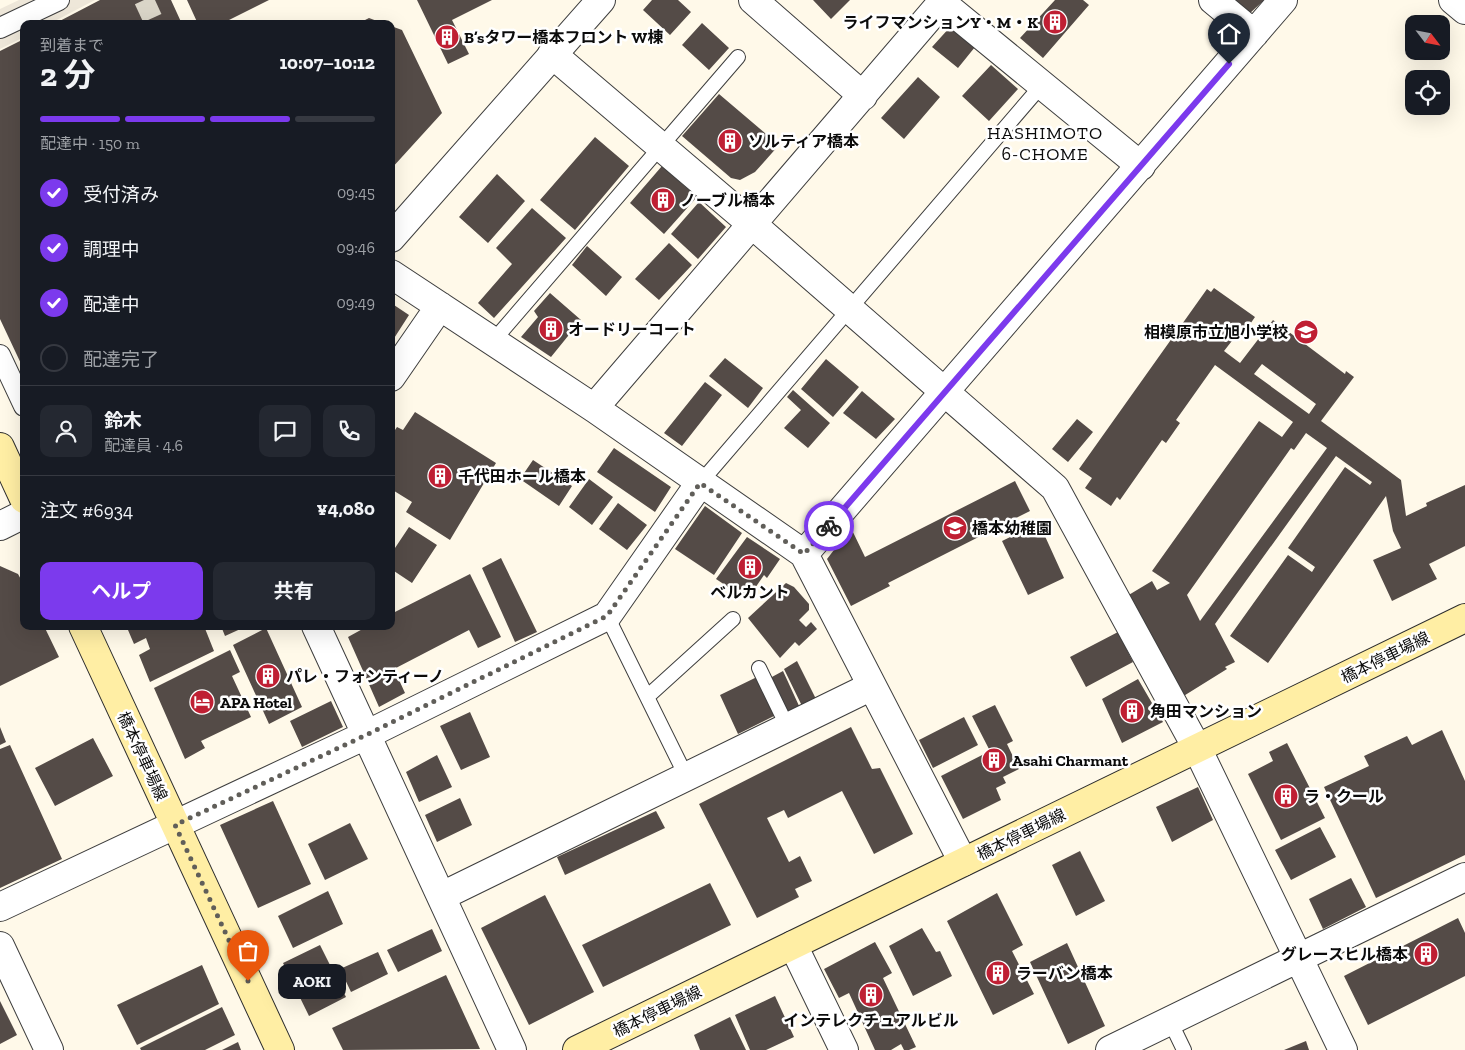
<!DOCTYPE html>
<html lang="ja">
<head>
<meta charset="utf-8">
<style>
	:root { --surface:#171b24; --page:#242831; --text:#f1f3f6; --muted:#9ea1a6; --line:#363941; --accent:#7c3aed }
	body { margin:0; font-family:"Zilla Slab","Noto Sans JP",serif; background:var(--page); color:var(--text); height:100vh; display:flex; flex-direction:column; font-size:19px; white-space:nowrap }
	* { box-sizing:border-box; margin:0 }
	p { font-size:16px; color:var(--muted) }
	.icon { flex:none; width:28px; height:28px; fill:none; stroke:currentColor; stroke-width:2; stroke-linecap:round; stroke-linejoin:round }
	.map { position:relative; flex:1; overflow:hidden }
	.drawer { position:absolute; left:20px; top:20px; width:375px; height:610px; display:flex; flex-direction:column; background:var(--surface); border-radius:10px; box-shadow:0 5px 20px #0002 }
	.drawer>* { flex:none }
	.needle { width:32px; rotate:122deg }
	.buttons { position:absolute; left:1405px; top:15px; display:grid; gap:10px }
	.buttons a { display:grid; place-items:center; width:45px; height:45px; border-radius:10px; background:var(--surface); box-shadow:0 5px 20px #0002; font-size:25px }
	.pin { position:absolute; display:grid; place-items:center; width:42px; height:42px; color:#fff; margin:-51px -21px; border-radius:50% 50% 50% 0; rotate:-45deg; box-shadow:0 0 5px #0007 }
	.pin .icon { rotate:45deg }
	.courier { position:absolute; display:grid; place-items:center; width:50px; height:50px; margin:-25px; border:4px solid #7c3aed; border-radius:50%; background:#fff; color:#222; box-shadow:0 1px 6px #0007 }
	.bubble { position:absolute; height:35px; border-radius:10px; background:var(--surface); box-shadow:0 5px 20px #0002; font-size:16px; font-weight:700; line-height:35px; text-align:center }
	.overview em { font-style:normal; font-weight:700 }
	.overview div { display:flex; flex-direction:column-reverse }
	.overview { display:flex; align-items:center; justify-content:space-between; height:85px; padding:0 20px }
	h1 { font-size:32px; font-weight:700; line-height:38px }
	.bar { display:grid; grid-template-columns:repeat(4,1fr); gap:8px 5px; align-content:center; height:60px; padding:0 20px }
	.bar i { height:6px; border-radius:4px; background:var(--line) }
	.bar .selected { background:var(--accent) }
	.bar p { grid-column:span 4 }
	.line { display:flex; align-items:center; gap:12px; padding:0 20px; border-top:1px solid var(--line) }
	.line div { flex:1 }
	.round { display:grid; place-items:center; flex:none; width:52px; height:52px; border-radius:10px; background:var(--page) }
	ol { padding:0 20px; list-style:none }
	li { display:flex; align-items:center; gap:15px; height:55px }
	li p { margin-inline-start:auto }
	li .icon { padding:5px; border-radius:50%; background:var(--accent); color:#fff; stroke-width:4 }
	li:last-child { color:var(--muted) }
	li i { width:28px; height:28px; border:2px solid var(--line); border-radius:50% }
	.action { display:flex; gap:10px; margin-top:auto; padding:10px 20px }
	.action a { flex:1; height:58px; border-radius:10px; background:var(--accent); color:#fff; font-size:20px; font-weight:700; line-height:58px; text-align:center }
	.action a+a { background:var(--page); color:var(--text) }
	.map>svg:first-child { display:block }
	.plaza { fill:#eee7d9 }
	.building { fill:#544b47; fill-rule:evenodd }
	.lines { fill:none; stroke-linecap:round; stroke-linejoin:round }
	.pedestrian-tunnel { stroke:#dad5c8; stroke-width:20; stroke-dasharray:20 10; stroke-linecap:butt }
	.service-casing { stroke:#3e3e3e; stroke-width:16 }
	.pedestrian-casing { stroke:#3e3e3e; stroke-width:22 }
	.minor-casing { stroke:#3e3e3e; stroke-width:30 }
	.tertiary-casing { stroke:#3e3e3e; stroke-width:30 }
	.secondary-casing { stroke:#2d2d2d; stroke-width:30 }
	.service { stroke:#fff; stroke-width:14 }
	.pedestrian { stroke:#fff; stroke-width:20 }
	.minor { stroke:#fff; stroke-width:28 }
	.tertiary { stroke:#fff; stroke-width:28 }
	.secondary { stroke:#ffeea4; stroke-width:28 }
	.done { stroke:#605e59; stroke-width:5; stroke-dasharray:0 9 }
	.route { stroke:#7c3aed; stroke-width:6 }
	.labels { text-anchor:middle; stroke-width:5; stroke-linejoin:round; paint-order:stroke }
	.poi-label { font-size:16px; font-weight:bold; fill:#0b0b0b; stroke:#fff; text-anchor:start }
	.street-label { font-size:16px; fill:#0b0b0b; stroke:#fff }
	.neighbourhood-label { font-size:18px; letter-spacing:1px; fill:#0b0b0b; stroke:#fff }
</style>
</head>
<body>
<div class="map">
<svg width="1465" height="1050" viewBox="0 0 1465 1050">
	<rect width="100%" height="100%" fill="#fff9e9"/>
	<path class="plaza" d="M19 0H95L49 24H24V37L0 49V9Z"/>
	<path class="building" d="M100 0H171L182 24H54Z
		M187 0H269L229 20 230 24H198Z
		M417 0H492L452 20 469 54 448 64Z
		M652 0H678L691 12 670 35 643 10Z
		M813 0H850L831 19Z
		M1055 0H1083L1089 5 1043 58 1020 38Z
		M1231 0H1264L1248 15Z
		M369 18 385 24H357Z
		M702 23 729 48 709 70 682 45Z
		M391 26 402 30 442 113 391 169Z
		M951 26 975 47 958 68 932 47Z
		M24 39V370L0 319V51Z
		M991 65 1018 89 989 121 962 96Z
		M918 77 940 97 904 139 881 118Z
		M719 94 779 145 755 172 740 180 731 178 682 136Z
		M595 137 629 166 575 230 540 200Z
		M662 166 697 197 664 234 630 203Z
		M497 174 525 201 488 243 459 217Z
		M699 202 726 227 698 259 671 234Z
		M532 208 566 238 494 318 478 303 512 264 496 248Z
		M669 243 692 265 659 300 635 279Z
		M587 246 622 277 606 296 572 265Z
		M1214 288 1255 317 1239 340 1235 337 1224 351 1240 363 1273 320 1345 374 1346 371 1354 377 1321 421 1401 480 1406 516 1427 506 1426 503 1465 485V546L1429 564 1437 579 1392 601 1373 560 1401 548 1393 531 1386 496 1268 663 1230 636 1288 555 1312 572 1315 567 1288 548 1345 467 1370 485 1372 482 1336 456 1215 624 1235 662 1225 667 1227 669 1182 697 1127 596 1152 581 1157 590 1170 583 1152 571 1259 421 1282 437 1293 422 1215 365 1176 420 1180 423 1166 443 1162 440 1120 500 1117 497 1111 506 1085 488 1092 478 1079 469 1207 289 1211 292ZM1262 364 1316 404 1309 414 1254 374ZM1306 433 1327 448 1200 621 1187 595 1291 448 1294 450Z
		M550 293 581 320 551 357 521 337 538 317 534 311Z
		M391 303 409 315 391 343Z
		M725 358 763 388 748 408 709 376Z
		M826 359 859 387 833 417 801 389Z
		M705 382 722 395 682 446 664 433Z
		M793 390 830 423 808 448 784 428 801 410 787 397Z
		M862 391 895 419 876 439 843 413Z
		M415 412 496 463 450 540 406 512 412 502 391 489V436L397 427 403 430Z
		M1077 419 1093 432 1068 462 1052 449Z
		M614 448 671 487 655 512 597 472Z
		M533 460 572 486 559 506 520 479Z
		M589 479 613 497 592 525 569 507Z
		M1015 481 1030 511 888 583 890 586 851 606 827 559 851 528 865 557Z
		M618 503 647 525 627 550 599 529Z
		M705 506 742 533 714 575 675 549Z
		M1039 523 1064 578 1028 595 1002 541Z
		M409 527 437 545 412 583 391 569V554Z
		M747 537 780 559 767 578 764 575 753 591 743 597 716 579Z
		M501 558 537 632 515 642 482 568Z
		M0 566 18 574 24 585V626H44L59 657 0 686Z
		M470 574 501 637 478 648 469 630 394 669 405 693 379 707 348 637 368 626H391V614Z
		M786 583 794 587 809 604V610L799 620 806 627 811 622 817 629 799 646 795 642 780 658 748 618Z
		M135 626H204L214 651 150 682 139 655 150 649 146 638 134 644 128 630Z
		M221 626H247L225 636Z
		M266 628 302 707 269 724 233 645Z
		M1118 632 1133 662 1086 687 1070 657Z
		M230 650 240 672 232 676 251 717 201 741 205 748 185 759 154 688Z
		M797 661 816 699 802 706 784 669Z
		M783 671 800 708 786 714 770 678Z
		M759 676 778 714 738 734 720 695Z
		M1138 679 1163 722 1122 743 1102 699Z
		M331 701 343 727 302 747 290 721Z
		M995 705 1013 741 1007 744 1019 769 1003 777 1006 783 996 788 1001 800 963 819 941 776 990 751 972 716Z
		M470 712 490 757 461 770 440 726Z
		M964 717 978 745 933 768 919 740Z
		M0 727 6 742 0 745Z
		M851 727 872 769 880 768 913 834 874 854 842 791 788 818 784 810 767 818 789 862 800 856 812 881 795 889 799 897 757 918 699 804Z
		M1442 730 1465 781V855L1376 898 1324 787 1369 766 1364 756 1407 736 1412 745Z
		M93 738 113 776 55 806 35 768Z
		M1287 743 1325 818 1281 840 1248 774 1273 761 1269 752Z
		M10 745 62 859 0 888V749Z
		M437 755 452 787 419 802 406 772Z
		M1198 787 1213 820 1172 842 1156 807Z
		M460 798 472 825 437 842 425 815Z
		M273 801 311 884 258 908 220 825Z
		M656 811 665 828 565 875 557 857Z
		M350 823 368 859 325 880 308 844Z
		M1320 827 1336 857 1291 880 1275 850Z
		M1080 851 1105 901 1076 916 1052 865Z
		M1351 878 1366 907 1323 929 1309 899Z
		M710 883 731 925 603 987 582 945Z
		M328 891 343 924 293 948 278 916Z
		M997 893 1023 945 1012 951 1034 994 993 1015 947 921Z
		M545 895 594 992 529 1025 481 928Z
		M1458 918 1465 933V976L1368 1025 1344 976Z
		M922 928 936 952 940 951 952 976 913 996 889 946Z
		M432 929 442 951 398 972 387 950Z
		M875 942 892 973 883 978 916 1047 909 1050H904L901 1044 891 1050H875L849 993 839 998 824 969Z
		M1067 943 1105 1026 1068 1044 1030 962Z
		M320 945 346 997 309 1016 283 963Z
		M378 952 388 974 351 992 340 969Z
		M202 965 219 1004 137 1045 117 1005Z
		M446 975 480 1049 343 1050 332 1028Z
		M775 996 794 1037 766 1050H750L735 1015Z
		M0 1001 17 1035 0 1044Z
		M222 1007 235 1035 205 1050H141L140 1048Z
		M730 1017 746 1050H700L694 1035Z
		M1306 1041 1309 1050H1284Z
		M238 1042 241 1050H222Z"/>
	<g class="lines">
		<path class="pedestrian-tunnel" d="M144 0 155 24"/>
		<defs>
			<path id="service" d="M494 340 738 57
				M700 483 1041 86
				M607 616 687 778
				M759 668 788 728
				M647 697 733 619
				M1170 1021 1184 1050"/>
			<path id="pedestrian" d="M0 28 59 0
				M0 355 24 406"/>
			<path id="minor" d="M753 0 863 96
				M1213 0 1254 34
				M1453 0 1465 10
				M942 3 1141 166
				M552 54 753 225 1055 488 1197 748 1343 1050
				M391 274 594 408 804 554 963 862
				M391 377 440 306
				M594 408 944 0
				M804 554 1283 0
				M316 626 512 1050
				M442 896 872 686
				M0 907 366 735 607 616 700 483
				M793 945 844 1050
				M0 946 49 1050
				M1110 1050 1465 877"/>
			<path id="tertiary" d="M391 238 601 0
				M0 526 24 514"/>
			<path id="secondary" d="M0 447 24 499
				M83 626 280 1050
				M577 1050 1465 618"/>
		</defs>
		<use href="#service" class="service-casing"/>
		<use href="#pedestrian" class="pedestrian-casing"/>
		<use href="#minor" class="minor-casing"/>
		<use href="#tertiary" class="tertiary-casing"/>
		<use href="#secondary" class="secondary-casing"/>
		<use href="#service" class="service"/>
		<use href="#pedestrian" class="pedestrian"/>
		<use href="#minor" class="minor"/>
		<use href="#tertiary" class="tertiary"/>
		<use href="#secondary" class="secondary"/>
	</g>
	<g class="lines">
		<path class="done" d="M248 981 175 825 366 735 607 616 700 483 804 554 829 526"/>
		<path class="route" d="M829 526 1229 64"/>
	</g>
	<defs>
		<symbol id="building-disc" viewBox="-11 -11 22 22"><circle r="9.5" fill="#bf1f33" stroke="#fff"/><path d="M-4-6H4V6H1V3H-1V6H-4ZM-2.5-4.3h1.7v1.8h-1.7ZM.8-4.3h1.7v1.8H.8ZM-2.5-1h1.7V.8h-1.7ZM.8-1h1.7V.8H.8Z" fill="#fff"/></symbol>
		<symbol id="school-disc" viewBox="-11 -11 22 22"><circle r="9.5" fill="#bf1f33" stroke="#fff"/><path d="M0-5L7-2L0 1L-7-2ZM-4 1L0 2.5L4 1V4Q0 6-4 4Z" fill="#fff"/></symbol>
		<symbol id="hotel-disc" viewBox="-11 -11 22 22"><circle r="9.5" fill="#bf1f33" stroke="#fff"/><path d="M-6-4.5h1.5V1H6V5H4.5V3h-9V5H-6ZM-4 0a1.8 1.8 0 1 1 3.6 0ZM.5 0V-2.5h3Q6-2.5 6 0Z" fill="#fff"/></symbol>
	</defs>
	<g fill-rule="evenodd">
		<use href="#building-disc" x="1041" y="8" width="28" height="28"/>
		<use href="#building-disc" x="433" y="23" width="28" height="28"/>
		<use href="#building-disc" x="716" y="127" width="28" height="28"/>
		<use href="#building-disc" x="649" y="186" width="28" height="28"/>
		<use href="#building-disc" x="537" y="315" width="28" height="28"/>
		<use href="#school-disc" x="1292" y="318" width="28" height="28"/>
		<use href="#building-disc" x="426" y="462" width="28" height="28"/>
		<use href="#school-disc" x="941" y="514" width="28" height="28"/>
		<use href="#building-disc" x="736" y="553" width="28" height="28"/>
		<use href="#building-disc" x="254" y="662" width="28" height="28"/>
		<use href="#hotel-disc" x="188" y="688" width="28" height="28"/>
		<use href="#building-disc" x="1118" y="697" width="28" height="28"/>
		<use href="#building-disc" x="980" y="746" width="28" height="28"/>
		<use href="#building-disc" x="1272" y="782" width="28" height="28"/>
		<use href="#building-disc" x="1412" y="940" width="28" height="28"/>
		<use href="#building-disc" x="984" y="959" width="28" height="28"/>
		<use href="#building-disc" x="857" y="981" width="28" height="28"/>
	</g>
	<g class="labels">
		<g class="poi-label">
			<text x="1038" y="28" text-anchor="end">ライフマンションY・M・K</text>
			<text x="464" y="43">B’sタワー橋本フロント W棟</text>
			<text x="748" y="147">ソルティア橋本</text>
			<text x="680" y="206">ノーブル橋本</text>
			<text x="568" y="335">オードリーコート</text>
			<text x="1288" y="338" text-anchor="end">相模原市立旭小学校</text>
			<text x="458" y="482">千代田ホール橋本</text>
			<text x="972" y="534">橋本幼稚園</text>
			<text x="750" y="598" text-anchor="middle">ベルカント</text>
			<text x="286" y="682">パレ・フォンティーノ</text>
			<text x="220" y="708">APA Hotel</text>
			<text x="1150" y="717">角田マンション</text>
			<text x="1012" y="766">Asahi Charmant</text>
			<text x="1304" y="802">ラ・クール</text>
			<text x="1408" y="960" text-anchor="end">グレースヒル橋本</text>
			<text x="1016" y="979">ラーバン橋本</text>
			<text x="871" y="1026" text-anchor="middle">インテレクチュアルビル</text>
		</g>
		<g class="street-label">
			<text transform="translate(1385 657) rotate(-26)" y="6">橋本停車場線</text>
			<text transform="translate(143 756) rotate(65)" y="6">橋本停車場線</text>
			<text transform="translate(1021 834) rotate(-26)" y="6">橋本停車場線</text>
			<text transform="translate(657 1011) rotate(-26)" y="6">橋本停車場線</text>
		</g>
		<g class="neighbourhood-label">
			<text x="1045" y="139">HASHIMOTO<tspan x="1045" dy="21">6-CHOME</tspan></text>
		</g>
	</g>
</svg>
<div class="buttons">
<a><svg class="needle" viewBox="-14 -14 28 28"><path d="M0-13l5 13h-10z" fill="#e53935"/><path d="M0 13l5-13h-10z" fill="#9ea1a6"/></svg></a>
<a><svg class="icon" aria-label="locate" viewBox="0 0 24 24"><circle cx="12" cy="12" r="6"/><path d="M12 2v4M12 18v4M2 12h4M18 12h4"/></svg></a>
</div>
<div class="pin" style="left:248px;top:981px;background:#ea580c"><svg class="icon" aria-label="bag" viewBox="0 0 24 24"><path d="M5 8h14l-1 12H6zM9 8a3 3 0 0 1 6 0"/></svg></div>
<div class="pin" style="left:1229px;top:64px;background:#1f2937"><svg class="icon" aria-label="home" viewBox="0 0 24 24"><path d="M3 11l9-7 9 7M6 9v11h12V9"/></svg></div>
<div class="courier" style="left:829px;top:526px"><svg class="icon" aria-label="bike" viewBox="0 0 24 24"><circle cx="6" cy="16" r="4"/><circle cx="18" cy="16" r="4"/><path d="M6 16l4-8h5l3 8M10 8l3 8H6M13 5h3"/></svg></div>
<div class="bubble" style="left:278px;top:964px;width:68px">AOKI</div>
<section class="drawer">
<div class="overview"><div><h1>2 分</h1><p>到着まで</p></div><em>10:07–10:12</em></div>
<div class="bar"><i class="selected"></i><i class="selected"></i><i class="selected"></i><i></i><p>配達中 · 150 m</p></div>
<ol>
<li><svg class="icon" aria-label="check" viewBox="0 0 24 24"><path d="M5 12l5 5 9-10"/></svg>受付済み<p>09:45</p></li>
<li><svg class="icon" aria-label="check" viewBox="0 0 24 24"><path d="M5 12l5 5 9-10"/></svg>調理中<p>09:46</p></li>
<li><svg class="icon" aria-label="check" viewBox="0 0 24 24"><path d="M5 12l5 5 9-10"/></svg>配達中<p>09:49</p></li>
<li><i></i>配達完了</li>
</ol>
<div class="line" style="height:90px"><a class="round"><svg class="icon" aria-label="person" viewBox="0 0 24 24"><circle cx="12" cy="8" r="4"/><path d="M4 21q1-7 8-7t8 7"/></svg></a><div><b>鈴木</b><p>配達員 · 4.6</p></div><a class="round"><svg class="icon" aria-label="chat" viewBox="0 0 24 24"><path d="M4 5h16v11H9l-5 4z"/></svg></a><a class="round"><svg class="icon" aria-label="phone" viewBox="0 0 24 24"><path d="M5 4h4l2 5-3 2q2 4 5 5l2-3 5 2v4C11 20 4 13 5 4z"/></svg></a></div>
<div class="line" style="height:65px"><div>注文 #6934</div><b>¥4,080</b></div>
<div class="action"><a>ヘルプ</a><a>共有</a></div>
</section>
</div>
</body>
</html>
